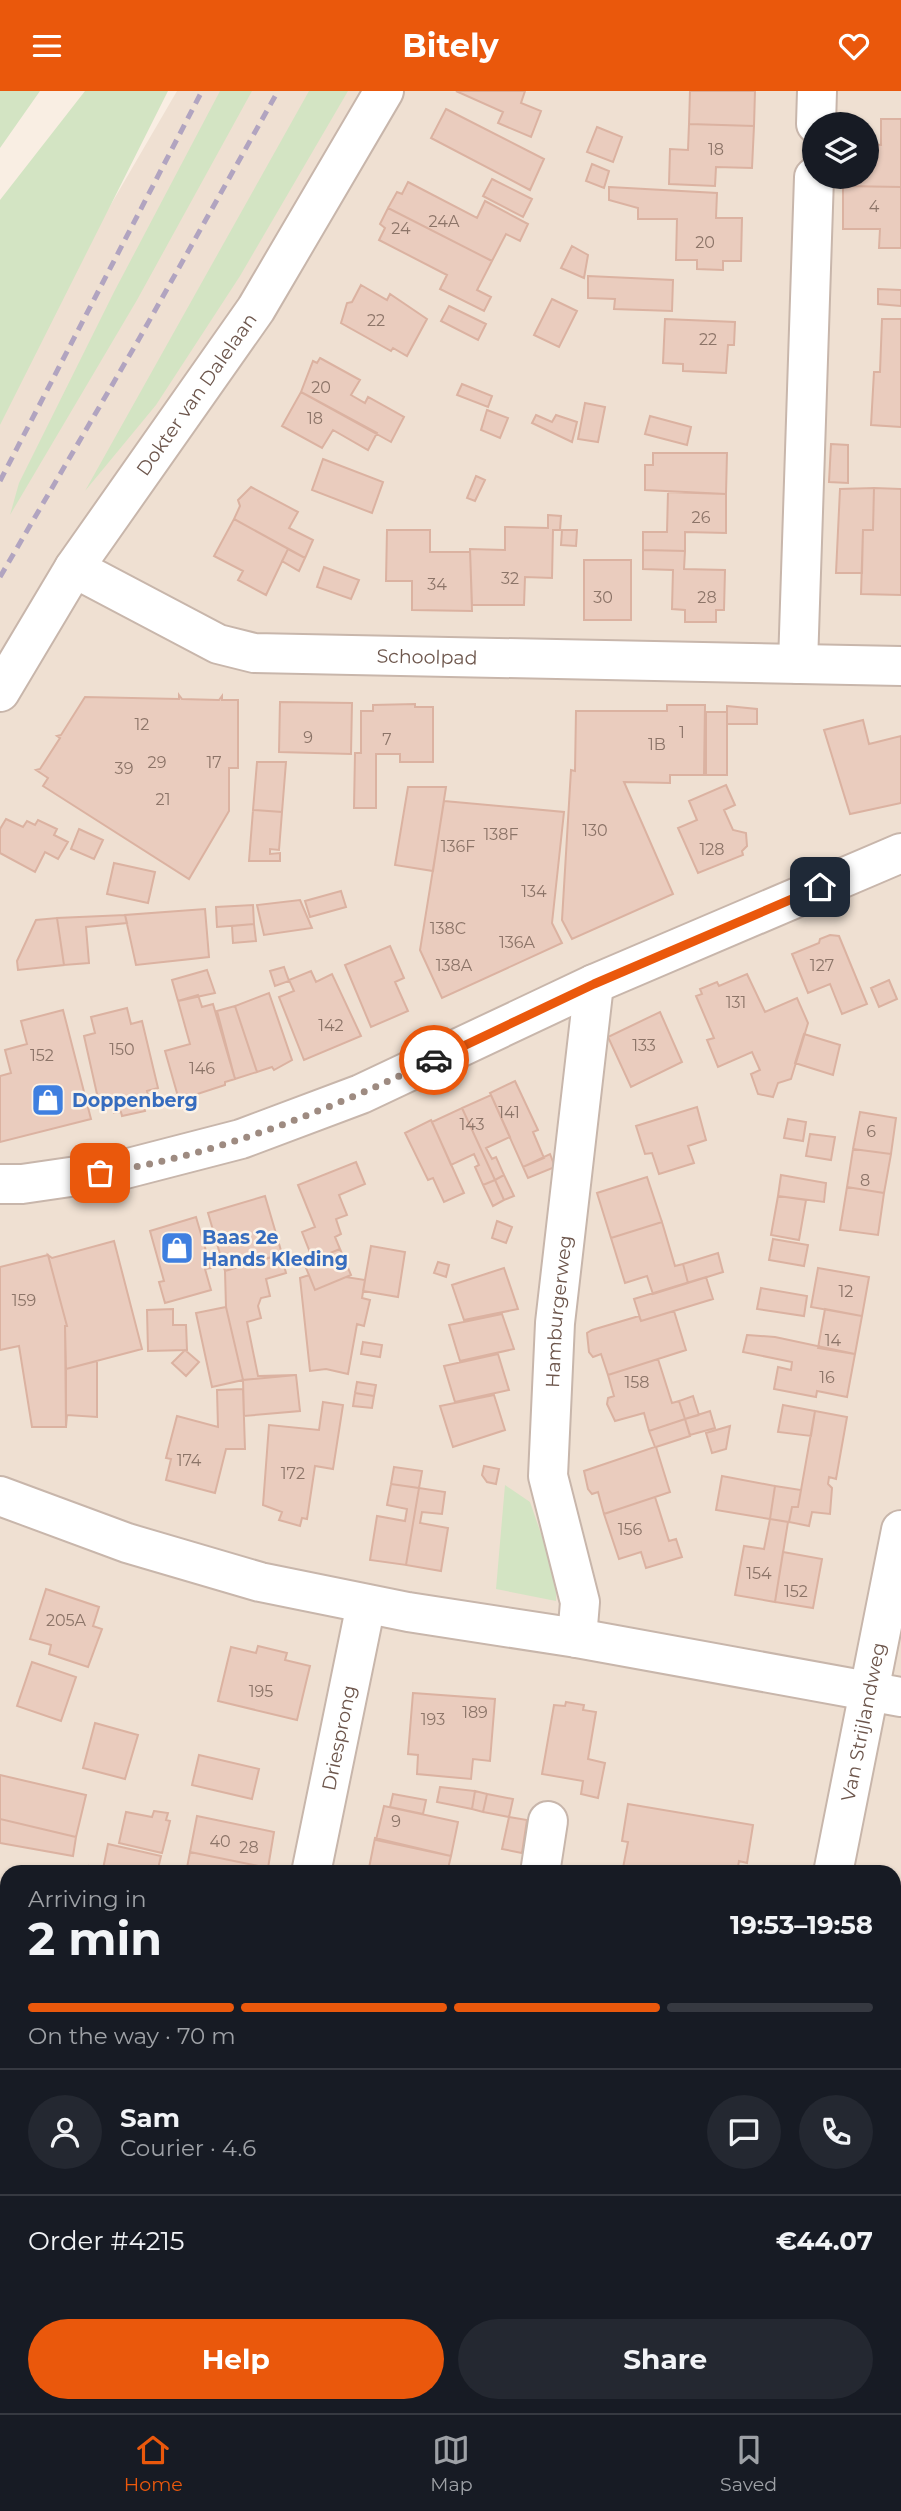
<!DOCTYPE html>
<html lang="en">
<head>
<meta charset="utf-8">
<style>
	:root { --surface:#171b24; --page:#242831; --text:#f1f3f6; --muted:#9ea1a6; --line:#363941; --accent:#ea580c }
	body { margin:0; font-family:Montserrat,sans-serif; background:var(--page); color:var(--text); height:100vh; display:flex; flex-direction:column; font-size:26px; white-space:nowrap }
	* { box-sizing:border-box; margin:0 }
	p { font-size:23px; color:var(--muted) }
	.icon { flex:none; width:38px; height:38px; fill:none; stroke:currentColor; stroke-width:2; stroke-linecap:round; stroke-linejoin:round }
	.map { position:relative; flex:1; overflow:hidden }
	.drawer { position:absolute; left:0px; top:1774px; width:901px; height:548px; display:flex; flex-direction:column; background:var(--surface); border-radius:21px 21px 0 0; box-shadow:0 2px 5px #0004 }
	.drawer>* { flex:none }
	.tools { position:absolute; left:802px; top:21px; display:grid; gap:14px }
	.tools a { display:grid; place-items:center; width:77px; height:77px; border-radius:50%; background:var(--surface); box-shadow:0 2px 5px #0004; font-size:35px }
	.pin { position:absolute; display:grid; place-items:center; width:60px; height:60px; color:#fff; margin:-30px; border-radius:14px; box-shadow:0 4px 10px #0006 }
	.courier { position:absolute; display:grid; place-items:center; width:70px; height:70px; margin:-35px; border:5px solid #ea580c; border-radius:50%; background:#fff; color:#222; box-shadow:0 2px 9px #0007 }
	.head em { font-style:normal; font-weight:700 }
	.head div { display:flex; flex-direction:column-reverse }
	.head { display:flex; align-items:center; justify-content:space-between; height:119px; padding:0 28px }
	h1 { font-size:46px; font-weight:700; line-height:52px }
	.bar { display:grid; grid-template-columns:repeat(4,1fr); gap:10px 7px; align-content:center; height:84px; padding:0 28px }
	.bar i { height:9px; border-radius:5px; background:var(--line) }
	.bar .on { background:var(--accent) }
	.bar p { grid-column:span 4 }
	.line { display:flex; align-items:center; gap:18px; padding:0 28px; border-top:2px solid var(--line) }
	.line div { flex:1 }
	.round { display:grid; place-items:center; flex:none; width:74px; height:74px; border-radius:37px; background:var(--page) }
	.button { display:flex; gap:14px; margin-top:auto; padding:14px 28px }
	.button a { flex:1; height:80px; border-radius:42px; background:var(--accent); color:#fff; font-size:28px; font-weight:700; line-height:80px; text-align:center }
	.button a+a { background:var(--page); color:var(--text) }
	header { display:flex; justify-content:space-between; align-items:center; height:91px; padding:0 28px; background:var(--accent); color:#fff; font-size:32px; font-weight:700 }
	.tabs { display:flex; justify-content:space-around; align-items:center; height:98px; border-top:2px solid var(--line); background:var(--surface); font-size:19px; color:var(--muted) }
	.tabs a { display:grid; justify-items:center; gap:4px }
	.tabs .on { color:var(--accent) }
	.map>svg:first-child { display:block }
	.residential { fill:#efe0d2; fill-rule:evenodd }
	.green { fill:#d3e4c3 }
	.building { fill:#eaccbe; stroke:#dbb2a1; stroke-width:2 }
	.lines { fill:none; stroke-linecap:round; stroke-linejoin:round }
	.minor-casing { stroke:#c8b6ab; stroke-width:42 }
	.minor { stroke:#fff; stroke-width:38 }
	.rail { stroke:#b1a4c0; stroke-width:5; stroke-dasharray:10 7; stroke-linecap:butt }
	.done { stroke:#9e8b81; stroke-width:7; stroke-dasharray:0 12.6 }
	.route { stroke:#ea580c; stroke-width:9 }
	.labels { text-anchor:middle; stroke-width:5; stroke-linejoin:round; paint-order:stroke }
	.number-label { font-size:16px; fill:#8c7468 }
	.street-label { font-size:19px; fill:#6d564c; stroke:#fcf3e8 }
	.shop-label { font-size:19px; font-weight:bold; fill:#366cbe; stroke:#fcf3e8; text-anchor:start }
</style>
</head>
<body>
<header><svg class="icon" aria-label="menu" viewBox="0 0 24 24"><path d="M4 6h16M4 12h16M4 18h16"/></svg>Bitely<svg class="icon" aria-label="heart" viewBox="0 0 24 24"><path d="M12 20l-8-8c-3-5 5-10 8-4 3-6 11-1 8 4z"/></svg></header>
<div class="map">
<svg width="901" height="2322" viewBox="0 0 901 2322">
	<rect width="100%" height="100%" fill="#f9eee3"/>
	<path class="residential" d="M177 0H901V2322H0V304ZM814 33H866V86H814ZM7 1782H894V2315H7Z"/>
	<path class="green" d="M0 0H40L0 57Z
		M85 0H168L0 334V109Z
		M220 0H252L137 209 10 424 19 392 114 201Z
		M309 0H348L240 185 156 314 85 400Z
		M505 1394 530 1411 557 1489 556 1510 496 1498Z
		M226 2315H681L680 2322H224Z"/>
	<path class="building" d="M456 0H525L521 12 541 20 531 46 498 32 503 21Z
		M690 0H755L754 35 689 33Z
		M446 18 544 68 530 99 431 47Z
		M881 28H901V96L843 95V86H866V53L881 54Z
		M689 33 754 35 752 77 716 76 715 95 669 93 670 58 688 59Z
		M597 36 622 46 613 71 587 61Z
		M592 73 609 80 604 97 586 90Z
		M492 88 532 108 523 126 483 105Z
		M408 91 477 127 485 110 528 133 520 150 506 143 492 170 388 117 397 101 402 103Z
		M843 95 901 96V157H879L880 138H843Z
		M609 96 717 102 716 127H742L741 170H723V179L697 178V169H676L677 128H638V117L609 109Z
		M388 117 492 170 477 199 491 206 484 220 440 198 447 184 379 149 385 137 380 133Z
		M572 155 588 164 584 187 561 177Z
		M588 185 673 189 672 220 614 218 615 208 588 207Z
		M361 194 387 209 390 203 427 228 407 265 393 257 391 260 341 232 347 212 352 211Z
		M878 198 901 199V215L878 213Z
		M552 208 577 220 559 256 534 244Z
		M449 215 486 233 478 249 441 230Z
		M665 228 735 231 734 254H728L726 282 683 280V273L663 272Z
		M882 228H901V336L871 334 874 281H880Z
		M320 267 360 289 351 304 365 312 368 306 404 326 391 351 301 301 313 270 317 272Z
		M462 293 492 305 488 316 457 304Z
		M301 301 377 342 368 359 333 339 322 357 282 335Z
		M585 312 605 316 598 351 578 348Z
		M487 319 508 327 500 347 481 339Z
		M536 324 552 331 556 324 577 331 572 351 532 332Z
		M650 325 691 336 687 354 645 343Z
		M831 353 848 354V392L829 391Z
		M653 362H727L726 403 645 399V374H653Z
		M323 368 383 391 372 422 312 399Z
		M476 385 485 389 475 410 467 407Z
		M251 396 298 421 289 437 313 449 305 467 234 428 240 415 238 409Z
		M874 397 901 398V504L861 503 863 439H873Z
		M874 397 873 439H863L862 482H836L840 398Z
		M668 401 726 403V442L685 441V460L643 459V441H667Z
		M548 424 561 425 560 439H553L552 487 525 486 524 514H472L470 458 505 459V436L548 437Z
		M234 428 288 458 266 504 238 489 243 480 214 465Z
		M387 439H430V461H470V458L472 520 412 519V490H386Z
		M562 439H577L576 455 561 454Z
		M288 458 305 467 299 480 282 470Z
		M643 459 685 460 684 478 725 479 724 519H716V531H685V519L672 518 673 479 643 478Z
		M584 469H631V529H584Z
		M324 476 359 489 351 508 317 496Z
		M179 604 182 608 219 609 222 605V609H238V677H229V720L189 788 43 695 48 687 36 679 40 678 60 647 57 645 61 644 85 606 179 608Z
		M280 611 352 612 351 663 279 661Z
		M415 613V616H433V671H400V663H376V717H354L355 662H361V620H373V614Z
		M667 614H705L704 684H670V692L624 691 673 803 572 848 562 829 571 679 575 680 576 620H667Z
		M727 615 757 618V633H727Z
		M706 621H727V684H706Z
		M863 629 869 653 901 645V712L850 723 824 639Z
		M257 671H286L282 721 253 719Z
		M726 694 735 714 724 719 733 739 746 742 747 755 742 760 743 764 698 782 678 737 697 729 689 710Z
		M408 696H446L433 780 395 774Z
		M444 710 564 721 552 832 562 852 442 907 420 859Z
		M253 719 282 721 279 759 270 758V763L280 762V770H249Z
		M6 728 23 736 27 730 35 734 38 729 57 738 54 744 68 751 58 768 45 761 35 781 0 762V738Z
		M79 738 103 749 94 768 71 758Z
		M114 772 155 781 148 812 107 803Z
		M341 800 346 816 310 826 305 810Z
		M300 809 312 837 264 844 257 814Z
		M253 814 254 833 217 836 216 816Z
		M205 818 209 866 136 874 125 824Z
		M125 824 127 832 86 836 89 872 64 874 57 827Z
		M57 827 64 874 18 879 17 870 36 829Z
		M254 833 256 850 233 852 232 835Z
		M830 844 839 845 867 913 842 923 830 893 808 902 792 863 819 852 820 848Z
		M390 855 404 887 395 891 408 920 371 936 345 874Z
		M284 876 289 890 275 895 270 880Z
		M207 879 215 902 178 910 172 889Z
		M311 880 316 891 332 883 361 945 304 969 279 906 294 900 289 889Z
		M747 883 765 921 797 907 808 932 791 988 778 992 773 1006 758 1003 751 983 760 979 752 961 718 976 707 949 714 947 696 905 702 903 700 898 717 891 719 895Z
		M889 889 897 908 879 916 871 897Z
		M269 902 292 969 274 979 272 976 257 981 235 915Z
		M198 904 202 916 213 913 235 988 225 991V994L179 1009 165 960 190 953 178 910Z
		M235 915 257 981 235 988 217 920Z
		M127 917 131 933 142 930 158 997 147 1000 150 1014 144 1016 145 1020 122 1025 121 1021 114 1022 111 1009 99 1012 84 945 95 942 91 926Z
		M63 919 91 1028 0 1051V985L11 982 5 959 27 953 21 930Z
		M660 921 682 971 631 996 608 946Z
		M804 943 840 954 833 984 795 972Z
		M515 990 538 1039 533 1041 544 1067 523 1076 490 1002Z
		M491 1004 510 1046 486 1057 492 1068 496 1066 504 1084 495 1089 462 1017Z
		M697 1016 706 1049 688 1055 694 1072 659 1083 652 1062 645 1063 636 1035Z
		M462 1017 495 1089 483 1094 475 1076 479 1074 474 1063 451 1074 432 1031Z
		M860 1021 896 1027 891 1063 853 1058Z
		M788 1028 806 1031 803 1050 784 1047Z
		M431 1029 464 1102 444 1111 433 1087 428 1089 405 1042Z
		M810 1043 835 1046 831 1069 806 1065Z
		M853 1058 891 1063 884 1102 847 1096Z
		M550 1063 555 1076 528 1087 523 1076Z
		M356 1071 365 1093 339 1104 347 1124 336 1128 341 1143 335 1146 340 1158 313 1169 302 1141 315 1136 298 1094Z
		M504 1084 514 1105 504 1109 495 1089Z
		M781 1084 826 1092 824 1111 778 1105Z
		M647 1086 662 1131 611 1147 597 1102Z
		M495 1089 504 1109 493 1115 483 1094Z
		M847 1096 884 1102 878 1144 840 1139Z
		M265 1105 282 1163 225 1180 208 1122Z
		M778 1105 806 1109 799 1149 771 1144Z
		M196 1126 211 1177 205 1178 211 1199 165 1212 159 1191 164 1190 150 1140Z
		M497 1130 512 1136 506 1152 492 1147Z
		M662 1131 675 1175 683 1173 688 1192 653 1203 647 1185 625 1192 611 1147Z
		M773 1148 808 1154 804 1175 769 1169Z
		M114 1150 142 1258 66 1278 65 1235H67L48 1164 52 1167Z
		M371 1155 405 1161 398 1206 363 1200Z
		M340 1158 351 1184 315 1199 304 1172Z
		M718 1162 723 1181 688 1192 683 1173Z
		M281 1163 286 1182 266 1188 270 1205 261 1207 258 1215 261 1227 247 1231 258 1285 296 1284 243 1289 226 1216 225 1180Z
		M48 1164 67 1235H65L66 1336H32L19 1255 0 1259V1176Z
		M438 1171 449 1174 446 1186 434 1182Z
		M504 1177 518 1218 464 1229 452 1194Z
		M818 1177 869 1186 862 1225 811 1216Z
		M309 1184 315 1199 346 1186 365 1189 362 1207 370 1209 364 1235 357 1233 348 1283 326 1278 310 1280 300 1187Z
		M706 1186 713 1208 641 1230 634 1208Z
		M761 1197 807 1205 804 1225 757 1218Z
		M226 1216 243 1289 212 1296 196 1222Z
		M173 1218V1234H186L187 1259 148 1260 147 1219Z
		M825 1218 862 1225 855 1263 818 1257Z
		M674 1220 686 1259 608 1284 601 1263 593 1266 589 1261 587 1242 592 1239 639 1225 641 1230Z
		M502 1223 514 1258 460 1270 449 1234Z
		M747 1244 775 1246 855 1263 847 1306 817 1300 816 1306 774 1298 778 1276 791 1279 792 1271 743 1261Z
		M363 1251 382 1254 380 1266 361 1263Z
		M185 1259 199 1271 186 1285 172 1272Z
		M498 1263 509 1299 455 1311 444 1275Z
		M658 1268 672 1312 679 1310 685 1328 649 1340 644 1322 615 1330 607 1313 608 1307 614 1305 608 1284Z
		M97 1270V1326L67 1324 66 1336V1278Z
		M296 1284 300 1320 244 1325 243 1289Z
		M357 1291 376 1294 374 1305 355 1302Z
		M243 1298 245 1358H226L215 1402 166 1389 171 1368 166 1367 177 1325 218 1336 217 1299Z
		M355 1302 374 1305 372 1317 353 1315Z
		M494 1304 505 1339 453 1356 440 1315Z
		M693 1305 699 1324 685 1328 679 1310Z
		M323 1311 343 1314 333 1378 315 1375 307 1428 302 1427 300 1435 279 1429 282 1421 263 1414 269 1334 319 1339Z
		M783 1314 815 1320 811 1345 778 1341Z
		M710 1320 715 1337 690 1344 685 1328Z
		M815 1320 847 1326 836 1388 829 1386 828 1393 832 1397 830 1423 812 1421 809 1435 789 1431 792 1416H798Z
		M685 1328 690 1345 656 1356 670 1401 604 1423 598 1401 592 1403 588 1398 584 1380 655 1356 649 1340Z
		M730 1335 726 1358 712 1362 706 1342Z
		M484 1375 499 1378 496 1393 487 1391 482 1384Z
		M394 1376 422 1380 419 1397 391 1393Z
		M722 1385 775 1395 770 1428 716 1419Z
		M391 1393 419 1397 406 1474 370 1469 377 1425 405 1430 407 1418 387 1414Z
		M775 1395 801 1399 798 1416H792L789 1431 770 1428Z
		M419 1397 445 1401 442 1423 422 1421 420 1432 448 1437 441 1480 406 1474Z
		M655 1406 669 1450 676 1448 682 1466 646 1477 641 1461 619 1468 604 1423Z
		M770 1428 788 1431 775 1511 735 1504 744 1455 764 1458Z
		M783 1461 822 1468 813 1517 775 1511Z
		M46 1498 99 1516 93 1535 102 1538 88 1576 49 1563 51 1554 30 1548Z
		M258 1555 287 1562 285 1569 310 1575 297 1629 218 1610 231 1556 256 1562Z
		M32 1571 76 1586 61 1630 17 1615Z
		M413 1602 495 1608 490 1670 473 1668 471 1688 417 1683 418 1664 408 1663Z
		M566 1611 584 1614 583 1619 596 1621 588 1668 605 1672 598 1707 581 1703 583 1690 542 1683 554 1614 565 1615Z
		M95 1632 138 1644 125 1688 83 1677Z
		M199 1664 259 1678 252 1708 192 1694Z
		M0 1684 86 1704 76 1746 0 1728Z
		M440 1696 475 1700 472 1718 437 1711Z
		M475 1700 487 1703 483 1721 472 1718Z
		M393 1703 426 1709 423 1723 390 1716Z
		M487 1703 513 1708 509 1726 483 1721Z
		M628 1713 753 1734 747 1772 739 1770 737 1782H622L628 1751 622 1750Z
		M384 1715 458 1731 451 1765 376 1749Z
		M154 1720 168 1722 166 1729 170 1730 162 1762 119 1752 126 1721 152 1726Z
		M197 1725 274 1741 268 1777 190 1761Z
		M509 1726 527 1729 522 1762 502 1758Z
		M0 1728 76 1746 73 1765 0 1752Z
		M375 1747 451 1765 447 1782H368Z
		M108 1753 161 1765 157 1782H87L89 1775 103 1778Z
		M190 1761 268 1777 267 1782H186Z
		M897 1825H901V1867L894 1866Z
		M894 1912 901 1914V1943L894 1941Z
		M894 1941 901 1943V1990V1981L894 1980Z
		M894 2027 901 2028V2067L894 2066Z
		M894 2066 901 2067V2114L894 2113Z
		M894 2151 901 2153V2176L894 2175Z
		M894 2213 901 2215V2239L894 2237Z
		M894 2277 901 2279V2303L894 2301Z
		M60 2315H98L99 2316 98 2322H59Z
		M803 2315H864L863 2322H802Z
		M99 2316 121 2320 120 2322H98Z"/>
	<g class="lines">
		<defs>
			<g id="minor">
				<path d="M816 33 817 0"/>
				<path id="s1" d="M74 477 218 553 254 562 901 575"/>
				<path d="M798 573 814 86"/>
				<path id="s2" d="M0 601 74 477 256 218 384 0"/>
				<path d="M0 1093H22L125 1078 241 1048 361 1003 594 893 901 762"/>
				<path d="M0 1405 127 1452 260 1491 408 1521 577 1547 901 1606"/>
				<path id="s3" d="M577 1547 580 1511 548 1385 555 1232 594 893"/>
				<path id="s4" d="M311 1782 366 1513"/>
				<path d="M540 1782 548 1730"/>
				<path id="s5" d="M833 1782 901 1439"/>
				<path d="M0 2040 7 2009"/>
				<path d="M0 2256 7 2258"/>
				<path d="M193 2322 195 2315"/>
				<path d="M721 2322 723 2315"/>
			</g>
		</defs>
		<use href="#minor" class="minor-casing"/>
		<use href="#minor" class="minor"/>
		<path class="rail" d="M0 390 202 0
			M0 486 139 248 278 0"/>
	</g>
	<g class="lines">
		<path class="done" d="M100 1082C216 1065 328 1019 434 969"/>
		<path class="route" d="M434 969 594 893 820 796"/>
	</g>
	<defs>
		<symbol id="shop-square" viewBox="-11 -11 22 22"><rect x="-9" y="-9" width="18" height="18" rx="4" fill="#3f7fe0" stroke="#fcf3e8"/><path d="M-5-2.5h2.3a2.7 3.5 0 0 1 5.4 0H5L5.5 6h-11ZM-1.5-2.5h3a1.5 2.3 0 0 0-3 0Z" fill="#fff"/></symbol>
	</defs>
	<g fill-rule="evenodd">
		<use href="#shop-square" x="29" y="990" width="38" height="38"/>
		<use href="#shop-square" x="158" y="1138" width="38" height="38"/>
	</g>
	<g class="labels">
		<g class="number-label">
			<text x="716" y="64">18</text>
			<text x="874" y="121">4</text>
			<text x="444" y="136">24A</text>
			<text x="401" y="143">24</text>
			<text x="705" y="157">20</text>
			<text x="376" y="235">22</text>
			<text x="708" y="254">22</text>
			<text x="321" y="302">20</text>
			<text x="315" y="333">18</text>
			<text x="701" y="432">26</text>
			<text x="510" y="493">32</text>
			<text x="437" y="499">34</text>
			<text x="603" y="512">30</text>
			<text x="707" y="512">28</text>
			<text x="142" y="639">12</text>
			<text x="682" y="647">1</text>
			<text x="308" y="652">9</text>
			<text x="387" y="654">7</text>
			<text x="657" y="659">1B</text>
			<text x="157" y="677">29</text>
			<text x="214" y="677">17</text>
			<text x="124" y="683">39</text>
			<text x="163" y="714">21</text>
			<text x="595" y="745">130</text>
			<text x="501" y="749">138F</text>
			<text x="458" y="761">136F</text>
			<text x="712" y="764">128</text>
			<text x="534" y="806">134</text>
			<text x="448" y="843">138C</text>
			<text x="517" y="857">136A</text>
			<text x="454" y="880">138A</text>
			<text x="822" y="880">127</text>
			<text x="736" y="917">131</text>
			<text x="331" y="940">142</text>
			<text x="644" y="960">133</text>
			<text x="122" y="964">150</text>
			<text x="42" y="970">152</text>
			<text x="202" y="983">146</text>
			<text x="509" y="1027">141</text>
			<text x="472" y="1039">143</text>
			<text x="871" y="1046">6</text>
			<text x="865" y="1095">8</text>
			<text x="846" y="1206">12</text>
			<text x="24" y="1215">159</text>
			<text x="833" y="1255">14</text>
			<text x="827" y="1292">16</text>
			<text x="637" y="1297">158</text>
			<text x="189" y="1375">174</text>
			<text x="293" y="1388">172</text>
			<text x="630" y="1444">156</text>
			<text x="759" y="1488">154</text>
			<text x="796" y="1506">152</text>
			<text x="66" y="1535">205A</text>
			<text x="261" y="1606">195</text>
			<text x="475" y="1627">189</text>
			<text x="433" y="1634">193</text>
			<text x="396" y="1736">9</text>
			<text x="220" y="1756">40</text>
			<text x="249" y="1762">28</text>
		</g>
		<g class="street-label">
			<text dy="7" stroke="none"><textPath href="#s2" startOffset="357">Dokter van Dalelaan</textPath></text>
			<text dy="7" stroke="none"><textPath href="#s1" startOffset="373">Schoolpad</textPath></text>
			<text dy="7" stroke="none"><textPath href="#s3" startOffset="331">Hamburgerweg</textPath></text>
			<text dy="7" stroke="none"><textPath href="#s5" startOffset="154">Van Strijlandweg</textPath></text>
			<text dy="7" stroke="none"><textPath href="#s4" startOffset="138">Driesprong</textPath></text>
		</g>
		<g class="shop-label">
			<text x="72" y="1016">Doppenberg</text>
			<text x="202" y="1153">Baas 2e<tspan x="202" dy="22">Hands Kleding</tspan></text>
		</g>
	</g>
</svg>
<div class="tools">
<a><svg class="icon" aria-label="layers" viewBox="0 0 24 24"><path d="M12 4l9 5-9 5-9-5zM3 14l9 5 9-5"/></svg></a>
</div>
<div class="pin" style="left:100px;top:1082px;background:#ea580c"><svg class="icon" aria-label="bag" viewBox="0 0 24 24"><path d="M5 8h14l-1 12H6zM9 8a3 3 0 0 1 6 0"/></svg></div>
<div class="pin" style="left:820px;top:796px;background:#1f2937"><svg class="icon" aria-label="home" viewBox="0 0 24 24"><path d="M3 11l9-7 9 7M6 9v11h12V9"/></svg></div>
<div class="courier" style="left:434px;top:969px"><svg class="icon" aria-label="car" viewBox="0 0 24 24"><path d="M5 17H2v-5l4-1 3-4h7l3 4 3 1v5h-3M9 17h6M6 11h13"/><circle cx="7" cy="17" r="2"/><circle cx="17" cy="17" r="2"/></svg></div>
<section class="drawer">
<div class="head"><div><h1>2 min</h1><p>Arriving in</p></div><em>19:53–19:58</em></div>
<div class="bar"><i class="on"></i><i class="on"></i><i class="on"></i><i></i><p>On the way · 70 m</p></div>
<div class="line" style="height:126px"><a class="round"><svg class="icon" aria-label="person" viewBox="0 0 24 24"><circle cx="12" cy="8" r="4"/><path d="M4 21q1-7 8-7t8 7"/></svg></a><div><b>Sam</b><p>Courier · 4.6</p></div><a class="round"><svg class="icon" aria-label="chat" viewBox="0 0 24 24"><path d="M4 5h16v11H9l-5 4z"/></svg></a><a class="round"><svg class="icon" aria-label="phone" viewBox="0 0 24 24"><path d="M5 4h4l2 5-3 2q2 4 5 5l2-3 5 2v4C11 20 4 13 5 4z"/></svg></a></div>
<div class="line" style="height:91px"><div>Order #4215</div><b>€44.07</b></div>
<div class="button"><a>Help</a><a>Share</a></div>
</section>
</div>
<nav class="tabs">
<a class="on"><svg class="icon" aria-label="home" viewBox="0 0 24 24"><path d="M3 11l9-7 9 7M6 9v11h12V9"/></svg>Home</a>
<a><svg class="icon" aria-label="map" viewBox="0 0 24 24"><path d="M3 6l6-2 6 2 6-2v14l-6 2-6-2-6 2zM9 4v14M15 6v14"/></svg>Map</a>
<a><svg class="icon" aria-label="saved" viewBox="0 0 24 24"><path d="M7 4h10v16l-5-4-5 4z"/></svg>Saved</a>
</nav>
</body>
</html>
